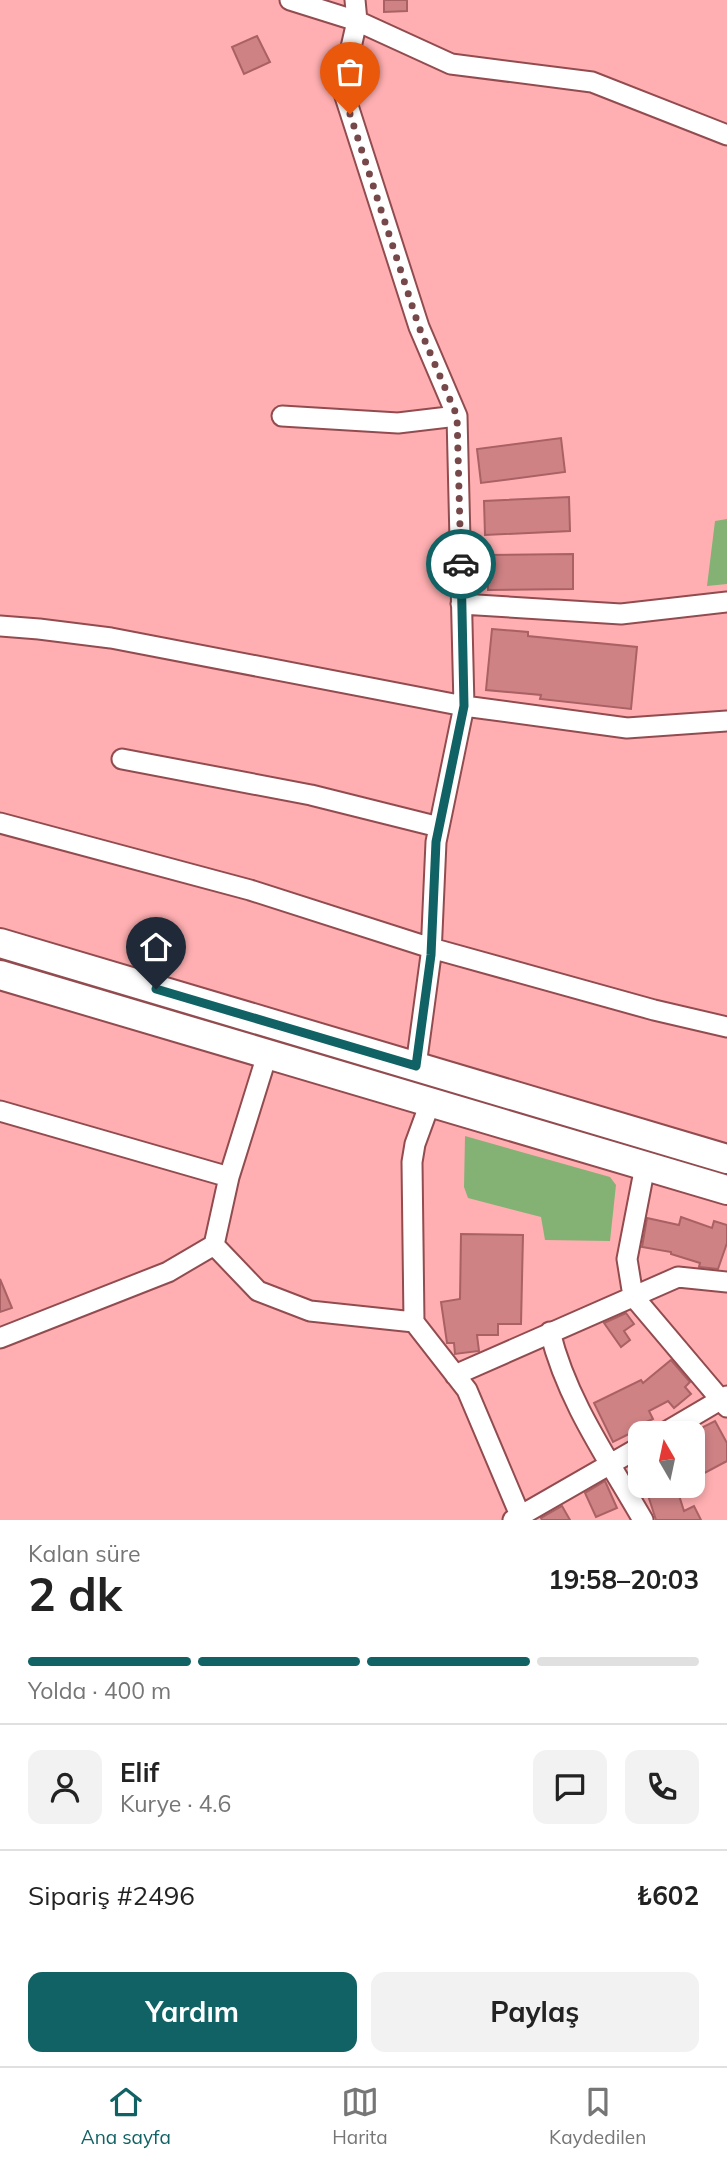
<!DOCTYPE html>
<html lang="tr">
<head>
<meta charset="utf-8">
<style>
	:root { --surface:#fff; --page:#f2f2f2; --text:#222; --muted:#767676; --line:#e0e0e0; --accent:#116264 }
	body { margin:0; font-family:Mulish,sans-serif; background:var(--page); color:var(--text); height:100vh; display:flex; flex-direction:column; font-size:26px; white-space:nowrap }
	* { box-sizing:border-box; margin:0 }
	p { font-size:23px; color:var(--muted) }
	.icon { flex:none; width:38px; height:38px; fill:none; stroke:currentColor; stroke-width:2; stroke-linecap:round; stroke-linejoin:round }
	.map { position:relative; height:1520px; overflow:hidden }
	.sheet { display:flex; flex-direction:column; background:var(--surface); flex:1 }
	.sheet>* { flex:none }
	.needle { width:46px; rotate:351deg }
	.tools { position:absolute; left:628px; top:1421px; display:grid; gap:14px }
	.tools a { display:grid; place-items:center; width:77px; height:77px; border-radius:14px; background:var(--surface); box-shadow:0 4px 10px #0003; font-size:35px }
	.pin { position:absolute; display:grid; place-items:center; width:60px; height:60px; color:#fff; margin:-72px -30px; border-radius:50% 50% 50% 0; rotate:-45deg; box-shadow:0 0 7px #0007 }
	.pin .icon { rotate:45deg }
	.courier { position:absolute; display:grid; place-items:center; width:70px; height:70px; margin:-35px; border:5px solid #116264; border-radius:50%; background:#fff; color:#222; box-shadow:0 2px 9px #0007 }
	.head em { font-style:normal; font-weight:700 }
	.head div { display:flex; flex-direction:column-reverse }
	.head { display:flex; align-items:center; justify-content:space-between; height:119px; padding:0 28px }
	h1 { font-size:46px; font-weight:700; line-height:52px }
	.bar { display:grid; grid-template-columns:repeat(4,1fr); gap:10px 7px; align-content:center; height:84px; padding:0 28px }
	.bar i { height:9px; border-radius:5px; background:var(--line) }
	.bar .active { background:var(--accent) }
	.bar p { grid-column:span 4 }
	.line { display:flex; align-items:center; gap:18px; padding:0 28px; border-top:2px solid var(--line) }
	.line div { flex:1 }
	.round { display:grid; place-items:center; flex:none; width:74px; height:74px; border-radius:14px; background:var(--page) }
	.button { display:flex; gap:14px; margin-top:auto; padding:14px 28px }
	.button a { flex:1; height:80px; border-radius:14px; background:var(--accent); color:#fff; font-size:28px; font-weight:700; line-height:80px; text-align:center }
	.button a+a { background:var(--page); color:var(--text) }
	.tabs { display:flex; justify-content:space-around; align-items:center; height:98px; border-top:2px solid var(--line); background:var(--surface); font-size:19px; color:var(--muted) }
	.tabs a { display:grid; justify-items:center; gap:4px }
	.tabs .active { color:var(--accent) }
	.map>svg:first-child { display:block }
	.green { fill:#84b275 }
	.building { fill:#ce8284; stroke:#a96164; stroke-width:2 }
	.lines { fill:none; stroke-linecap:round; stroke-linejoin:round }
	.minor-casing { stroke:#924c4f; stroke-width:23 }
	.highway-casing { stroke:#924c4f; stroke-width:32 }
	.minor { stroke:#fff; stroke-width:19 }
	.highway { stroke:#fff; stroke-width:28 }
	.done { stroke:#76484a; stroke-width:7; stroke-dasharray:0 12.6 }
	.route { stroke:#116264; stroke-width:9 }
</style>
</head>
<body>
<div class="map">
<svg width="727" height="1520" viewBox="0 0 727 1520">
	<rect width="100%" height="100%" fill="#ffafb1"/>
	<path class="green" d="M727 519V584L707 586 715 521Z
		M465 1136 610 1177 616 1185 610 1241 545 1240 541 1217 468 1198 464 1187Z"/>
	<path class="building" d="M384 0H407V11L384 12Z
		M257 36 270 62 244 74 232 47Z
		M561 438 565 472 481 483 477 449Z
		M569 497 570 531 485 535 484 501Z
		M573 554V589L488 590V555Z
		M492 629 528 632V636L637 647 631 709 540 699 541 695 486 690Z
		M681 1217 712 1228 714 1221 727 1225V1243L718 1269 699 1267 700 1263 671 1254V1252L642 1247 647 1218 679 1225Z
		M461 1234 523 1235 521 1324H498V1335H477L479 1351 455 1354 454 1343H447L441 1302 460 1299Z
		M0 1279 12 1308 0 1312Z
		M626 1313 634 1324 624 1331 630 1340 621 1347 604 1323Z
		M671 1360 690 1382 685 1387 691 1394 674 1408 668 1401 649 1411 653 1419 635 1427 637 1430 613 1442 594 1403 641 1380 643 1383Z
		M715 1421 727 1443V1461L699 1476 693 1466V1432Z
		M605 1481 617 1508 596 1517 585 1493Z
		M645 1486H676L684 1511 694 1506 701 1520H656Z
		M562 1506 570 1520H542L541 1518Z"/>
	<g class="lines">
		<defs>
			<path id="minor" d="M290 0 357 21 451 64 592 82 727 135
				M355 0 357 21 342 87 419 327 457 416 464 706 436 842 431 955 416 1066
				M282 416 398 423 457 416
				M461 604 621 614 727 602
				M0 626 39 629 111 638 464 706 627 728 727 721
				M122 759 311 795 439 827
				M0 823 250 890 431 948 654 1010 727 1027
				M0 1111 229 1177
				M645 1166 627 1259 633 1296 727 1407
				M214 1245 258 1291 310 1311 414 1322 467 1390 522 1520
				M414 1322 412 1162 415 1144 430 1103
				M550 1332C567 1401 608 1459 643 1520
				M0 1338 168 1272 214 1245 229 1177 267 1055
				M455 1375 678 1277 727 1282
				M664 1433 727 1396
				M513 1520 640 1447"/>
			<path id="highway" d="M0 943 727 1159
				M0 975 727 1190"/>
		</defs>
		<use href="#minor" class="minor-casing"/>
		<use href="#highway" class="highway-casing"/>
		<use href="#minor" class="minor"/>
		<use href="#highway" class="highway"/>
	</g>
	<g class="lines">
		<path class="done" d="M350 114 419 327 457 416 461 564"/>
		<path class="route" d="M156 989 416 1066 431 955 436 842 464 706 461 564"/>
	</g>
</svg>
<div class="tools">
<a><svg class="needle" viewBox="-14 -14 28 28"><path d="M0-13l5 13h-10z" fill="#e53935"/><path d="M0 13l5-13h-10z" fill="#767676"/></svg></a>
</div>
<div class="pin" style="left:350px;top:114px;background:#ea580c"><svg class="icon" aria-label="bag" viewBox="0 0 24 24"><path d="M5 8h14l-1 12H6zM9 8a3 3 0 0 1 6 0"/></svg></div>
<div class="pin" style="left:156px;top:989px;background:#1f2937"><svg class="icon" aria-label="home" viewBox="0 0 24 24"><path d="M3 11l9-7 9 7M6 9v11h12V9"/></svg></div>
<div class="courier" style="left:461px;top:564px"><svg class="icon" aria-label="car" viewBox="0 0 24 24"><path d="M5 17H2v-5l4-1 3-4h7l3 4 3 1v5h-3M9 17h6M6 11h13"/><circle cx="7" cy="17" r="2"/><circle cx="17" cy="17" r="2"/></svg></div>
</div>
<section class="sheet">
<div class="head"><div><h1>2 dk</h1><p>Kalan süre</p></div><em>19:58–20:03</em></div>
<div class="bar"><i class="active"></i><i class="active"></i><i class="active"></i><i></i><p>Yolda · 400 m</p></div>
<div class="line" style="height:126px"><a class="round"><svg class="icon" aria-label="person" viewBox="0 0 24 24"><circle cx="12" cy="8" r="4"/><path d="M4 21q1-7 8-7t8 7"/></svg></a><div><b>Elif</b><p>Kurye · 4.6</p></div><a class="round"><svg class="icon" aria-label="chat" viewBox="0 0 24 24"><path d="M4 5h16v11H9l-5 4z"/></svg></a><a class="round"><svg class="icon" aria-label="phone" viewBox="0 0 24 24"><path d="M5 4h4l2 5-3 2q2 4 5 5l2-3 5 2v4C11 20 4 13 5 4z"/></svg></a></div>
<div class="line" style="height:91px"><div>Sipariş #2496</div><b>₺602</b></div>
<div class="button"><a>Yardım</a><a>Paylaş</a></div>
</section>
<nav class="tabs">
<a class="active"><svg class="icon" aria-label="home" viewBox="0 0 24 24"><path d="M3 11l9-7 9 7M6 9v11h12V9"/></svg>Ana sayfa</a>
<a><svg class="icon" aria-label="map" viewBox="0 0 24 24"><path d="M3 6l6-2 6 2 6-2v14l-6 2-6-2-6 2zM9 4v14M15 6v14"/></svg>Harita</a>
<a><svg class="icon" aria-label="saved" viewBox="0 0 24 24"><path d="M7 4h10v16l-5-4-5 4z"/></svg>Kaydedilen</a>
</nav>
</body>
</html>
